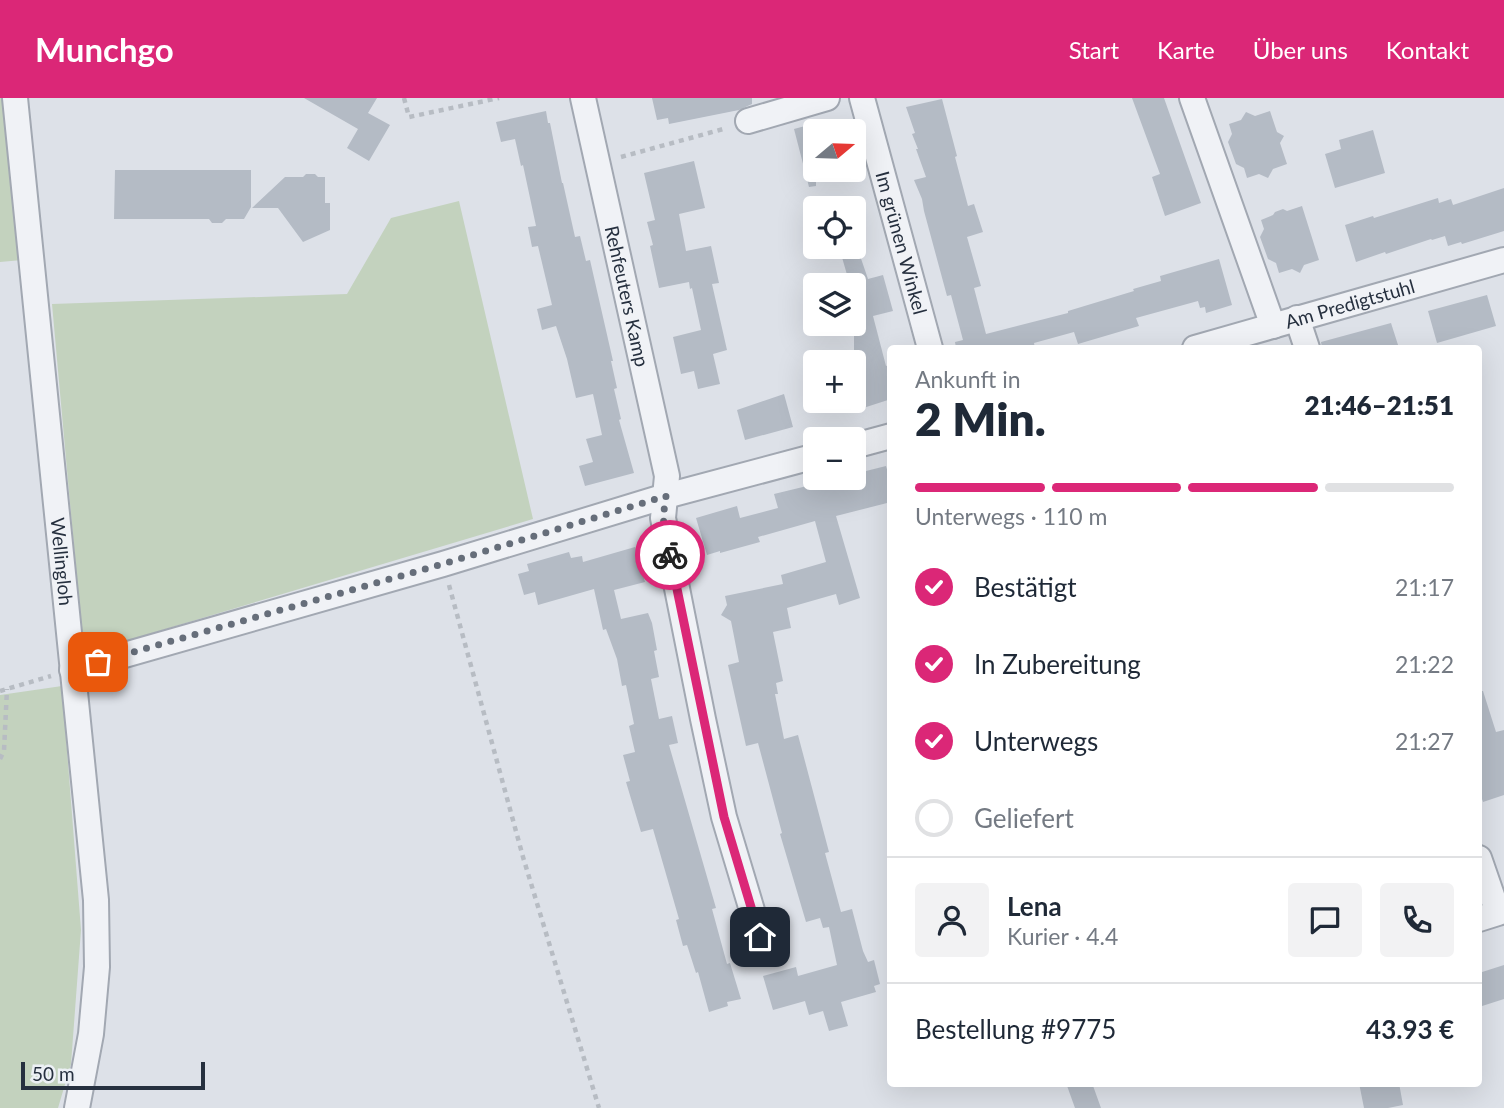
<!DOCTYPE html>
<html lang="de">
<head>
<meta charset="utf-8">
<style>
	:root { --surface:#fff; --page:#f2f2f3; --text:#1f2937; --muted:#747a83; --line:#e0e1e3; --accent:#db2777 }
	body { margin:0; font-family:Lato,sans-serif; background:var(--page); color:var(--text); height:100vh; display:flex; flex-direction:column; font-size:26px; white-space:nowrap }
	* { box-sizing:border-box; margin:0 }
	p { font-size:23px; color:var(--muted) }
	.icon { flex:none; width:38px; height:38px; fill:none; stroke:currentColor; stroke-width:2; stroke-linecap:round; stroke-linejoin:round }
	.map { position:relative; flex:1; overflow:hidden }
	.panel { position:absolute; left:887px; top:247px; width:595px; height:742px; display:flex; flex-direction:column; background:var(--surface); border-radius:7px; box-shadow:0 7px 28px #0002 }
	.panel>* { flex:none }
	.needle { width:46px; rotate:71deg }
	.tools { position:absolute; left:803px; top:21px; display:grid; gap:14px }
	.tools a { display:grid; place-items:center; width:63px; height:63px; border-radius:7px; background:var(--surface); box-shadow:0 7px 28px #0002; font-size:35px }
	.scale { position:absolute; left:21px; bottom:18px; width:184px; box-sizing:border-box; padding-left:7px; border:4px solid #26303f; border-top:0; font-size:19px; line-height:24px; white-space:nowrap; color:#26303f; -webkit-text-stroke:5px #ecf0f5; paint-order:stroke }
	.pin { position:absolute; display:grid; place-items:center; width:60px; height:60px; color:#fff; margin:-30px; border-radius:14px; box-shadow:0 4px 10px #0006 }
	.courier { position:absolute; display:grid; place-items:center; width:70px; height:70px; margin:-35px; border:5px solid #db2777; border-radius:50%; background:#fff; color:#222; box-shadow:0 2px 9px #0007 }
	.head em { font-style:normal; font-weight:800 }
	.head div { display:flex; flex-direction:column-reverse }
	.head { display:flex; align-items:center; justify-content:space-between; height:119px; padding:0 28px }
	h1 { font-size:46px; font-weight:800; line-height:52px }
	.bar { display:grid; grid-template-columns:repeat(4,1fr); gap:10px 7px; align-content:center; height:84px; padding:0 28px }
	.bar i { height:9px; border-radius:5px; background:var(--line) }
	.bar .active { background:var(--accent) }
	.bar p { grid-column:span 4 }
	.line { display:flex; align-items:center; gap:18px; padding:0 28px; border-top:2px solid var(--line) }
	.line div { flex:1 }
	.round { display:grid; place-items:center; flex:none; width:74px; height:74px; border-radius:7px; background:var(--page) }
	ol { padding:0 28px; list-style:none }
	li { display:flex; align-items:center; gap:21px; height:77px }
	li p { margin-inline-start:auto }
	li .icon { padding:7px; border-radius:50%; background:var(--accent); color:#fff; stroke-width:4 }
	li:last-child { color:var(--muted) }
	li i { width:38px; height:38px; border:4px solid var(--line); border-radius:50% }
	header { display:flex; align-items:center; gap:42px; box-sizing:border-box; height:98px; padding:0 35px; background:var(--accent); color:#fff }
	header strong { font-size:33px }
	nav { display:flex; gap:38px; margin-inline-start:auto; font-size:24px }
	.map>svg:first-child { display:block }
	.green { fill:#c3d2be }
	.building { fill:#b4bbc5 }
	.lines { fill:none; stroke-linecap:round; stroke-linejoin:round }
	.minor-casing { stroke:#a2a8b2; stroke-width:28 }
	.path { stroke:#b7bcc3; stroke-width:4.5; stroke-dasharray:5 5; stroke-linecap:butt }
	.minor { stroke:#f0f2f6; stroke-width:24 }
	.done { stroke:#666e7a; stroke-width:7; stroke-dasharray:0 12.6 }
	.route { stroke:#db2777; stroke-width:9 }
	.labels { text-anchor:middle; stroke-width:7; stroke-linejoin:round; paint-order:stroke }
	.street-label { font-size:19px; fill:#26303f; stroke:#ecf0f5 }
</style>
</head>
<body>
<header>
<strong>Munchgo</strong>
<nav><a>Start</a><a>Karte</a><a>Über uns</a><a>Kontakt</a></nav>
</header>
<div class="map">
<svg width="1504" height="1010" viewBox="0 0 1504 1010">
	<rect width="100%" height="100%" fill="#dde1e8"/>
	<path class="green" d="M0 0H6L22 162 0 164Z
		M459 103 533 421 99 551 82 538 52 206 347 196 391 120Z
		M62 588 81 832 71 966 58 1010H0V597Z"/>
	<path class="building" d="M304 0H377L368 15 390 27 369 63 347 50 358 31Z
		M652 0H752V6L739 12 669 26 668 20 657 22Z
		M1132 0H1164L1201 105 1165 118 1152 79 1160 76Z
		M942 1 957 58 955 59 968 108 974 106 983 134 967 139 981 188 974 190 986 236 1068 215V213L1134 193 1133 191 1161 183 1160 178 1219 161 1232 207 1206 215 1205 209 1200 210 1198 203 1136 220 1139 228 1078 246 1074 234 1034 245 1035 250H956L955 244 963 242 951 197 947 198 924 113 922 101 914 82 926 79 916 51H918L912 36 915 35 906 9Z
		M546 13 548 25H550L562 85H563L575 139 580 138 586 163 590 162 613 263H611L617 290 614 291 621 321 619 322 634 375 585 388 579 368 593 364 586 341 602 337 593 296 576 300 567 261 556 228 542 232 537 211 552 207 538 148 532 149 528 129 536 128 523 67 521 68 515 41 501 44 496 24Z
		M1270 13 1277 34 1284 38 1280 45 1287 66 1273 71 1268 80 1259 76 1247 80 1244 70 1236 66 1228 44 1232 36 1229 26 1241 22 1246 14 1255 18Z
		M816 25V88L809 89 794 31Z
		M1373 32 1385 75 1335 90 1325 56 1341 51 1339 42Z
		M694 63 705 110 679 116 686 153 711 148 719 185 712 186 727 252 713 256 720 286 698 291 694 273 681 276 673 239 701 232 692 190 690 191 689 184 659 190 650 148 653 147 647 124 655 122 644 75Z
		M115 72H251V109L244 121H226L222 125H212L209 121H114Z
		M306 76H315L318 79H325V105H330V132L303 144 278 110H252L285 79H303Z
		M1504 90V133L1462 146 1461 144 1448 148 1445 138 1432 142 1431 141 1386 156 1385 154 1356 164 1345 127 1373 118 1374 120 1438 100 1439 105 1451 101 1453 107Z
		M1302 108 1319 162 1304 167 1300 175 1292 171 1279 175 1276 165 1268 161 1260 139 1264 131 1261 122 1273 117 1275 114 1283 111 1287 113Z
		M854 140 868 181 883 177 893 213 873 218 886 268 891 266V301L854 313V222L860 221 854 201V187H850L839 149H854Z
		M1487 197 1496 228 1437 245 1428 213Z
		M1391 225 1399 250H1322L1321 244Z
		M784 296 793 329 745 342 737 312Z
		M886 368 891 385V404L836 418 860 500 839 507 836 496 787 510 791 530 773 534 783 583 776 585 778 596H775L784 641 798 637 829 754 825 755 841 814 852 811 863 853 868 864 874 862 880 886 874 888 876 894 841 904 848 928 829 933 823 913 809 917 805 903 773 912 763 878 796 869 798 878 837 867 829 829 823 830 820 820 806 824 780 736 782 735 758 645 746 648 728 567 739 564 731 523 721 517 727 507 725 498 783 486 781 477 826 464 815 423 758 439 760 444 720 455V453L707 457 696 420 737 408 740 420 778 410 774 396 840 380H854V376Z
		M635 449 645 484 614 492 621 521 648 515 652 525 657 552 654 553 659 579 651 581 659 621 672 618 678 645 669 647 716 810 712 811 727 866 730 865 741 901 727 904 728 908 709 914 698 874 696 875 687 847 683 848 676 822 679 821 653 731 641 734 626 684 630 683 623 657 635 654 629 628 634 626 626 587 622 588 617 561 606 531 603 532 594 491 538 507 535 494 524 497 518 476 529 473 527 466 569 454 571 460 582 458 583 464Z
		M1479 593H1483L1496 634 1504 632V697L1483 704 1479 692Z
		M1504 867V901L1479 909V875Z
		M1066 985H1092L1101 1010H1075Z
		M1359 985H1399L1403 1007 1388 1010H1364Z"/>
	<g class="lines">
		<defs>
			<g id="minor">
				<path id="s1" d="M15 0 96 802 97 869 91 936 77 1010"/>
				<path id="s2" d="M583 0 667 378 663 420 703 621 724 719 760 839"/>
				<path id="s3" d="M862 0 930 250"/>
				<path d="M1192 0 1273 228"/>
				<path d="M748 23 827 0"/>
				<path d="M1297 220 1307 250"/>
				<path id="s4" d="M1195 250 1504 162"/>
				<path d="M854 348 891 338"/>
				<path d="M72 572 443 466 666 398 816 358"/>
				<path d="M1479 760 1498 815 1479 821"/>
			</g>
		</defs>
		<use href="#minor" class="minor-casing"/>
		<path class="path" d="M404 0 409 19 499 0
			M621 59 727 30
			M449 487 523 759 599 1010
			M0 593 51 578
			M0 661 4 653 7 591"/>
		<use href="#minor" class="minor"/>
	</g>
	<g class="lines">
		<path class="done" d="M98 564 443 466 666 398 663 420 670 457"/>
		<path class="route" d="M670 457 724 719 760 839"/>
	</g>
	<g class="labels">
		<g class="street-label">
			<text dy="7" stroke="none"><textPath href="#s3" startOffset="150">Im grünen Winkel</textPath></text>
			<text dy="7" stroke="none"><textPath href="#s2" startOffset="203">Rehfeuters Kamp</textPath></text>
			<text dy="7" stroke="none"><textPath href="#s4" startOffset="161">Am Predigtstuhl</textPath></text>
			<text dy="7" stroke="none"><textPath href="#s1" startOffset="466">Wellingloh</textPath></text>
		</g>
	</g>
</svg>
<div class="tools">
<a><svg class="needle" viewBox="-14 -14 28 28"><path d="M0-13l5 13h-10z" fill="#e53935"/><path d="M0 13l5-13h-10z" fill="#747a83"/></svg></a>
<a><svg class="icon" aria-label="locate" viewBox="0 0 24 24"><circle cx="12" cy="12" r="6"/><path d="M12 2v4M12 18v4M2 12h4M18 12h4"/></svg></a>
<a><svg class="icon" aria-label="layers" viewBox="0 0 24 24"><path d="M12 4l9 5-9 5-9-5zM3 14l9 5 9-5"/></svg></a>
<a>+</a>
<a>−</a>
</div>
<div class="scale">50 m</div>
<div class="pin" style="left:98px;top:564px;background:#ea580c"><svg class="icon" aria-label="bag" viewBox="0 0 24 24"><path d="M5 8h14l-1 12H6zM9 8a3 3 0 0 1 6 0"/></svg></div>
<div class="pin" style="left:760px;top:839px;background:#1f2937"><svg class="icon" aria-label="home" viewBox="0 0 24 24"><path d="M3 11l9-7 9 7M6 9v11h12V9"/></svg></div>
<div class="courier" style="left:670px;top:457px"><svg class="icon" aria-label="bike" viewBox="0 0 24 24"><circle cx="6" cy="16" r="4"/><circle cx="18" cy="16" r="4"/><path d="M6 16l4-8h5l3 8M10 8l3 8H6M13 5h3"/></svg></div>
<section class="panel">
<div class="head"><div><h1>2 Min.</h1><p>Ankunft in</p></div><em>21:46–21:51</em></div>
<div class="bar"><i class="active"></i><i class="active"></i><i class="active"></i><i></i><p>Unterwegs · 110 m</p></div>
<ol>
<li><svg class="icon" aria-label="check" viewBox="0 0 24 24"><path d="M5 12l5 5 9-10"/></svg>Bestätigt<p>21:17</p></li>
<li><svg class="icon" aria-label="check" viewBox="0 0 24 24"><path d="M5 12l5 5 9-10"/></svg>In Zubereitung<p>21:22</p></li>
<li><svg class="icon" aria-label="check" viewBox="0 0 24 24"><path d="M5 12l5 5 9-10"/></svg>Unterwegs<p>21:27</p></li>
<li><i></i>Geliefert</li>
</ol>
<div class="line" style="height:126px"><a class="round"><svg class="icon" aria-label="person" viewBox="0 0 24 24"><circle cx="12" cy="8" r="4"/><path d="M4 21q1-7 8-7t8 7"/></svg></a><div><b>Lena</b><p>Kurier · 4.4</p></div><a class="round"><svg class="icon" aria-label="chat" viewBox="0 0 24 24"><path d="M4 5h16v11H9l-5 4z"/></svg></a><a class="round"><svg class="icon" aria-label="phone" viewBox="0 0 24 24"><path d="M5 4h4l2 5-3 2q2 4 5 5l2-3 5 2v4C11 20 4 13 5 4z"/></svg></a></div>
<div class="line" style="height:91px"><div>Bestellung #9775</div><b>43.93 €</b></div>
</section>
</div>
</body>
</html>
